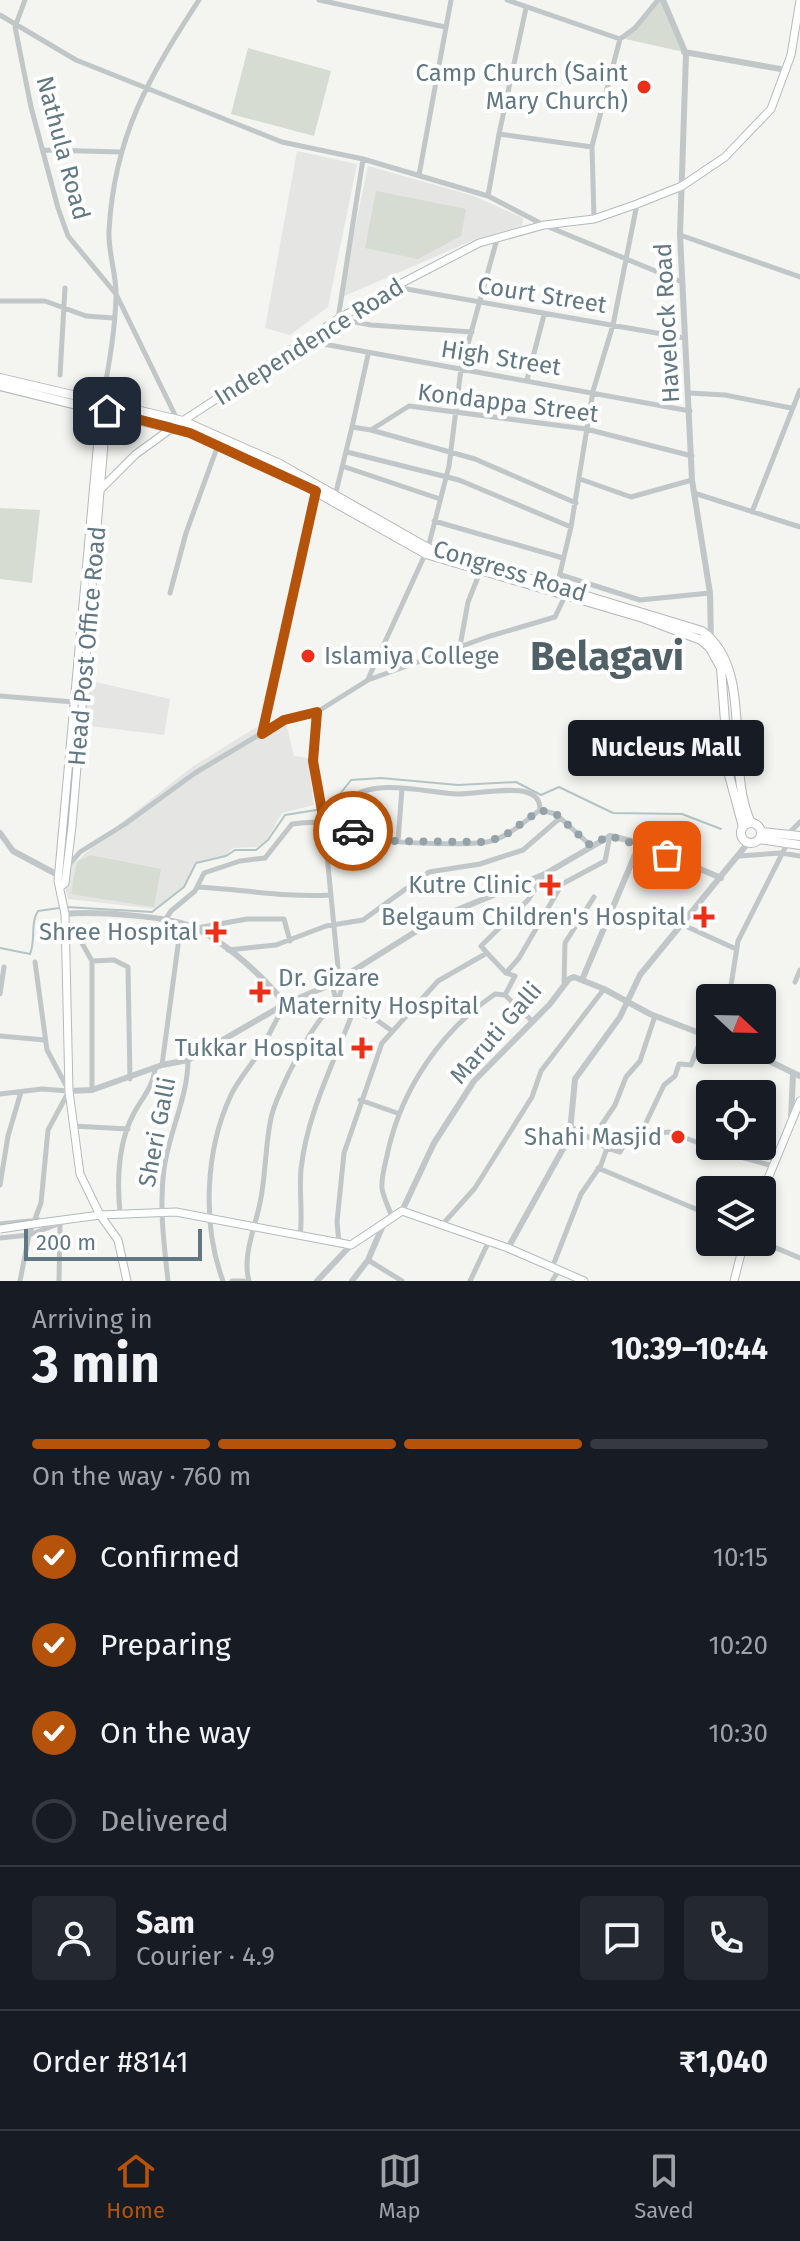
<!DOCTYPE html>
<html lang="en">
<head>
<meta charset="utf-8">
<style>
	:root { --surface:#171b24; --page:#242831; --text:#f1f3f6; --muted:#9ea1a6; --line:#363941; --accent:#b45309 }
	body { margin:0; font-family:"Fira Sans",sans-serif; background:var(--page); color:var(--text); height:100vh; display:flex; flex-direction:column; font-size:30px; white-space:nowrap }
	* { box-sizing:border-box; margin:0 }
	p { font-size:26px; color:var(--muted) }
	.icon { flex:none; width:44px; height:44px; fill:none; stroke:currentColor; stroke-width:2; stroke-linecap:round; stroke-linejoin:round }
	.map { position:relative; height:1281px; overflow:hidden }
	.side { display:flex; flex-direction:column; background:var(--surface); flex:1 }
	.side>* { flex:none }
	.needle { width:52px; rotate:112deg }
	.tools { position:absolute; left:696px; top:984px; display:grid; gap:16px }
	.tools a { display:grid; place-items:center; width:80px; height:80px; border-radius:8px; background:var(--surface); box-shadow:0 4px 12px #0003; font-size:40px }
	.scale { position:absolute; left:24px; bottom:20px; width:178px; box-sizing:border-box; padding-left:8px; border:4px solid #617883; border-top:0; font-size:22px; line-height:28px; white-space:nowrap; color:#617883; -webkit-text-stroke:6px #fff; paint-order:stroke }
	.pin { position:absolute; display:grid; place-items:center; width:68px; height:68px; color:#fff; margin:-34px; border-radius:16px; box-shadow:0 4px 12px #0006 }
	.courier { position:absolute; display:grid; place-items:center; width:80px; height:80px; margin:-40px; border:6px solid #b45309; border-radius:50%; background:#fff; color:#222; box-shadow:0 2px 10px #0007 }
	.bubble { position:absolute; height:56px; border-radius:8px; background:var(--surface); box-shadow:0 4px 12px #0003; font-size:26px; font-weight:700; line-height:56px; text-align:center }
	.headline em { font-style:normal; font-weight:700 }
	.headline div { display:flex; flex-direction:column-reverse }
	.headline { display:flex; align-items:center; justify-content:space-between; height:136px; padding:0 32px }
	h1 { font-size:52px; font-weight:700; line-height:60px }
	.bar { display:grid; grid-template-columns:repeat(4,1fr); gap:12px 8px; align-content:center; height:96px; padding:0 32px }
	.bar i { height:10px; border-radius:6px; background:var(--line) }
	.bar .current { background:var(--accent) }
	.bar p { grid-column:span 4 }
	.line { display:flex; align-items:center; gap:20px; padding:0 32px; border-top:2px solid var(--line) }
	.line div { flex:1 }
	.round { display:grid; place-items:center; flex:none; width:84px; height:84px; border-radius:8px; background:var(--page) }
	ol { padding:0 32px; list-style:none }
	li { display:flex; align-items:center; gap:24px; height:88px }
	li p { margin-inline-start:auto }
	li .icon { padding:8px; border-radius:50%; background:var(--accent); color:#fff; stroke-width:4 }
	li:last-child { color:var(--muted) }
	li i { width:44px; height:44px; border:4px solid var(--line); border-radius:50% }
	.tabs { display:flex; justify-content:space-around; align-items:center; height:112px; border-top:2px solid var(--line); background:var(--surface); font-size:22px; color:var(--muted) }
	.tabs a { display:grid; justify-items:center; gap:4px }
	.tabs .current { color:var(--accent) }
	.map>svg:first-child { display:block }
	.built { fill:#e5e5e3 }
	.green { fill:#d6dcd1 }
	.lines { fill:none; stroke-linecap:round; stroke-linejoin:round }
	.stream { stroke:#b4c4c6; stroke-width:2 }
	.secondary-casing { stroke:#b3babd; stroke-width:9 }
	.trunk-casing { stroke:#b3b8ba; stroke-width:10 }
	.minor { stroke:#c1c6c8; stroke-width:5 }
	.tertiary { stroke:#c1c6c8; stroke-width:6 }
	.secondary { stroke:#fff; stroke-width:7 }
	.trunk { stroke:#fff; stroke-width:8 }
	.secondary-bridge-casing { stroke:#b3babd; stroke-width:9; stroke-linecap:butt }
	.secondary-bridge { stroke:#fff; stroke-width:7 }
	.done { stroke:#94a3a9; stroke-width:8; stroke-dasharray:0 14.4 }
	.route { stroke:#b45309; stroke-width:10 }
	.poi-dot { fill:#ec3018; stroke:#fff; stroke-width:3 }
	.labels { text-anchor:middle; stroke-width:8; stroke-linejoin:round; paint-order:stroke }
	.poi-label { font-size:24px; fill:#617883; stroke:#fff; text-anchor:end }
	.street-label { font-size:24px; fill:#617883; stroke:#fff }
	.town-label { font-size:40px; font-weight:bold; fill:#506067; stroke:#fff }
</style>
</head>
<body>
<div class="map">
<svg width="800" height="1281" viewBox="0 0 800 1281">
	<rect width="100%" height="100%" fill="#f4f4f0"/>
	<path class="built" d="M297 151 357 164 328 307 290 335 265 328Z
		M368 166 474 196 523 218 522 226 476 239 340 298Z
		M87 680 170 699 164 735 82 725Z
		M285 719 294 756 308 758 314 805 282 813 266 841 257 847 233 848 225 856 194 864 183 889 157 909 68 899 65 889 70 867 107 834 192 767 255 728Z"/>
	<path class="green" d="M658 0H663L684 52 621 38 635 28Z
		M248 48 331 71 314 136 231 114Z
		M376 191 466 209 461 236 418 259 365 248Z
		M0 508 40 510 32 583 0 579Z
		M90 855 161 869 154 907 71 894 77 862Z"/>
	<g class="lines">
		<path class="stream" d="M66 907 152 912 184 887 196 863 226 856 235 850H256L268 840 285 815 329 808 351 780 381 778 458 785 516 782 541 795 559 787 613 813 682 814 721 829
			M0 948 30 954C36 940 30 923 38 911L59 908"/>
		<defs>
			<path id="secondary" d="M101 406 58 881 65 914 69 1091 80 1174 100 1215 118 1240 127 1281
				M100 490 136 454 172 428 338 319 394 287 479 243 544 225 594 219 637 204 682 186 725 157 771 109 791 55 800 0
				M60 887 65 883 72 826 107 408
				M762 1193 800 1101
				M40 1223 100 1215 176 1212 351 1245 402 1211 508 1248 584 1281
				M734 1281 744 1242"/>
			<path id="trunk" d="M0 378 183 421 280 464 428 548 702 631C756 670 724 766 751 823
				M0 386 190 433 286 475 426 554 643 618 701 640 710 648 721 668 729 775 743 827
				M741 833a10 10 0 1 1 20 0a10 10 0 1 1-20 0Z
				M761 832 800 836
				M759 839 800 845"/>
		</defs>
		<use href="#secondary" class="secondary-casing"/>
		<use href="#trunk" class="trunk-casing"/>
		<path class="minor" d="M25 0 15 27 31 107 58 208 68 236 116 294 177 419
			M319 0 445 27
			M507 0 620 39 635 28 658 0
			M526 8 499 134 592 147
			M0 15 76 60 282 142 363 159 488 196 544 225 682 282
			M43 150 122 152
			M363 159 338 319 371 325 472 332
			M419 175 451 0
			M488 196 499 134
			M594 219 592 146 620 39
			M680 235 800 277
			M395 287 685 338
			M0 301H45L86 316 113 318
			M307 341 690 411
			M60 375 65 288
			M527 380 544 315
			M689 393 725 395 791 408
			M102 400C109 367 115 331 116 297 117 276 108 253 109 231 114 136 149 77 199 0
			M352 427 368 355
			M371 430 475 459 576 503
			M347 452 459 480 571 527
			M345 467 440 499
			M580 479 631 497 692 480
			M694 493 800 527
			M335 496 352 427 371 430 409 406 586 429 692 456
			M752 512 800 390
			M434 521 563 558
			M561 575 640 600 710 593
			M557 586 571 527 593 391 613 325 637 204
			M170 593 186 533 218 445
			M460 646 468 602 480 572
			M368 679 428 548 449 466 461 369 497 239
			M0 696 74 702
			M317 712 313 761 323 814 339 978
			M262 732 315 492
			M540 810 556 814 590 845
			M788 834 800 822
			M398 841 402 788
			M739 856 781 853 800 856
			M69 865 80 852 125 824 195 773 284 720 317 712 368 680 487 637 555 617 566 594
			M197 887C241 889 286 898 331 895
			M165 920 171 911 195 891 204 873 240 861 265 858 292 824C333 818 345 828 381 839 396 844 470 845 487 842 507 838 524 822 540 810 540 800 536 795 526 792 510 787 476 794 458 794 430 793 376 778 353 797L339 823
			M681 924 736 949
			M66 925 79 938 92 961
			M197 928 247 919H284L290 941
			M228 950 276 945 326 926 363 920 429 872 480 864 523 850 560 818
			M487 953 481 946 528 900 545 874
			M35 962 47 1050 69 1091
			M506 973 519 958 562 884 605 861 610 836
			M564 982 565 943 594 897
			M795 982 800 970
			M332 984 337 1004 378 1021 392 1031
			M0 994 4 967
			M339 997 346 976
			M729 998 738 941 787 844
			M0 1036 45 1040
			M162 1065 181 923
			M92 1090V961L114 960 128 967 130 1079
			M0 1094 42 1089 68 1091
			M360 1100 397 1113
			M73 1126 128 1129
			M643 1129 656 1133 670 1132 722 1152 773 1166
			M592 1139 615 1105 626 1077 640 1061 655 1016
			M607 1148 620 1152 633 1130 643 1129 664 1085 675 1076 679 1064 691 1065 703 1034
			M598 1168 710 1215
			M0 1185 8 1136 21 1092
			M120 1213C117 1182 118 1144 133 1115 141 1099 152 1089 155 1070
			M392 1217C389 1208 383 1197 382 1188 381 1176 386 1162 388 1151 402 1088 442 1030 495 994L505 995 531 1020
			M0 1224 39 1220
			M442 1225 475 1188 532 1097 541 1071 604 989
			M300 1237C303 1214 299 1192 301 1169 307 1114 334 1062 353 1012
			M0 1238 29 1235 66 1221
			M762 1242 800 1258
			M339 1243 337 1222 344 1153 382 1043 438 981 487 953 506 973 515 976 505 995
			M368 1260 402 1281
			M552 1268 581 1194 601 1165 607 1148 571 1127
			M20 1281 29 1235 41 1203 48 1130 69 1091
			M59 1281 60 1225
			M168 1281C164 1243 159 1207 164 1169 169 1132 188 1097 188 1060
			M223 1281C202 1225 205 1150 231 1095 238 1080 250 1067 258 1054 268 1038 275 1021 285 1005
			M232 1281H244
			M249 1281C242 1256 255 1228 260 1203 266 1175 265 1146 271 1118 275 1096 317 1011 337 1004
			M470 1281 489 1241
			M552 1281 559 1270"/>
		<path class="tertiary" d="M663 0 686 54 680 235 692 480 710 593 711 642
			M684 52 786 70
			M0 833 13 851 58 875
			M65 914C92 911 172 916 195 928 227 943 264 977 285 1004
			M582 980 640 843
			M746 1050 800 1076
			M69 1091 92 1090 162 1065 188 1060 285 1004 332 984 415 932 457 910 545 874 610 836 640 843 721 878
			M791 1119 793 1075
			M402 1211 434 1143 474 1081 550 1004 569 979 574 977 604 989 650 1014 710 1037
			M508 1248 564 1147 570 1132 575 1079 620 1017 640 975 748 843
			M317 1281 351 1245
			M352 1281 368 1260 384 1223"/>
		<use href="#secondary" class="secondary"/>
		<use href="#trunk" class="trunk"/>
		<defs>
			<path id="secondary-bridge" d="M0 1229 40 1223"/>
		</defs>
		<use href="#secondary-bridge" class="secondary-bridge-casing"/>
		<use href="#secondary-bridge" class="secondary-bridge"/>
	</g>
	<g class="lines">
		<path class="done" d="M353 831 385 841 486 842 504 836 540 810 556 814 590 845 610 836 667 855"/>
		<path class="route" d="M107 411 190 433 316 491 262 734 284 720 317 712 313 761 324 822 339 823 353 831"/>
	</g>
	<g class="poi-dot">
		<circle cx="644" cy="87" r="8"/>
		<circle cx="308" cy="656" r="8"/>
		<path d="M546 873h8v8h8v8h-8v8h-8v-8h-8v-8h8z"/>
		<path d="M700 905h8v8h8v8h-8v8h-8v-8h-8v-8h8z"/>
		<path d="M212 920h8v8h8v8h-8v8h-8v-8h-8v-8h8z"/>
		<path d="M256 980h8v8h8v8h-8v8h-8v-8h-8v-8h8z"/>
		<path d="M358 1036h8v8h8v8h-8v8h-8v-8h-8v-8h8z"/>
		<circle cx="678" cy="1137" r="8"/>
	</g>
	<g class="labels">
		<g class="poi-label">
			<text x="628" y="81">Camp Church (Saint<tspan x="628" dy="28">Mary Church)</tspan></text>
			<text x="324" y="664" text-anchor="start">Islamiya College</text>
			<text x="532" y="893">Kutre Clinic</text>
			<text x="686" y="925">Belgaum Children's Hospital</text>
			<text x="198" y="940">Shree Hospital</text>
			<text x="278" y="986" text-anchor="start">Dr. Gizare<tspan x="278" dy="28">Maternity Hospital</tspan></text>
			<text x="344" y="1056">Tukkar Hospital</text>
			<text x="662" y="1145">Shahi Masjid</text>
		</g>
		<g class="street-label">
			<text transform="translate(63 148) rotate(75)" y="8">Nathula Road</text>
			<text transform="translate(542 295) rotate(9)" y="8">Court Street</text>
			<text transform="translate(667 323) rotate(-93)" y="8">Havelock Road</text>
			<text transform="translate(309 342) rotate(-32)" y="8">Independence Road</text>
			<text transform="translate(501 358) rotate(9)" y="8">High Street</text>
			<text transform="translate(508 403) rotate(7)" y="8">Kondappa Street</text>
			<text transform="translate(510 571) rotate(17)" y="8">Congress Road</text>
			<text transform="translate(87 646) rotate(-85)" y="8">Head Post Office Road</text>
			<text transform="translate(496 1033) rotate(-49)" y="8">Maruti Galli</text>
			<text transform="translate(157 1132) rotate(-79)" y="8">Sheri Galli</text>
		</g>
		<g class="town-label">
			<text x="607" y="670">Belagavi</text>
		</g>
	</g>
</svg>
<div class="tools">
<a><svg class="needle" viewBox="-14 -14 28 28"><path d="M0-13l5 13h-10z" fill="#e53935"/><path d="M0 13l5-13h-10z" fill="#9ea1a6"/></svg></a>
<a><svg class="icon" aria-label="locate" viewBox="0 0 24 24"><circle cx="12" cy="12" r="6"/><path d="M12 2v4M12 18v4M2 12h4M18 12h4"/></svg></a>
<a><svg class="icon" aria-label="layers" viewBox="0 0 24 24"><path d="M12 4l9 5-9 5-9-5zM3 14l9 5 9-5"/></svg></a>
</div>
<div class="scale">200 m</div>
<div class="pin" style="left:667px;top:855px;background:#ea580c"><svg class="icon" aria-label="bag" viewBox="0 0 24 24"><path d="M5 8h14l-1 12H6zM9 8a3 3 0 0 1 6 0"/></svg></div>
<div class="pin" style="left:107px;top:411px;background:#1f2937"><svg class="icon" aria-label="home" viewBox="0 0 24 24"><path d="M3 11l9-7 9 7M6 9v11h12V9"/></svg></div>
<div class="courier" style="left:353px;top:831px"><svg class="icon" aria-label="car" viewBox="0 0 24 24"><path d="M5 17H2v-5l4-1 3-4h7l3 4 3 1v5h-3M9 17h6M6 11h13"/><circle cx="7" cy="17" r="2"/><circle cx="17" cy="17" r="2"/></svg></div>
<div class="bubble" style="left:568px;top:720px;width:196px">Nucleus Mall</div>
</div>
<section class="side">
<div class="headline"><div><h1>3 min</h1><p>Arriving in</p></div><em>10:39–10:44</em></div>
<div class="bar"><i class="current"></i><i class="current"></i><i class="current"></i><i></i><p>On the way · 760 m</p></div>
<ol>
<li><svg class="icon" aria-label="check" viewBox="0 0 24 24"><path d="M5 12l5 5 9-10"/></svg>Confirmed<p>10:15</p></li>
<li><svg class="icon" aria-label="check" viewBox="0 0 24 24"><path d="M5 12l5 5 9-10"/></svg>Preparing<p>10:20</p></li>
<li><svg class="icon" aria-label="check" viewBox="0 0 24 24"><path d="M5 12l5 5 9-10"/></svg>On the way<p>10:30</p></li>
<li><i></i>Delivered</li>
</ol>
<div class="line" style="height:144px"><a class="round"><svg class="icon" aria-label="person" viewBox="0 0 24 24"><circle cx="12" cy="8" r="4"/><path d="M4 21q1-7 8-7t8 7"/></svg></a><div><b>Sam</b><p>Courier · 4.9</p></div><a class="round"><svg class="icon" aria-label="chat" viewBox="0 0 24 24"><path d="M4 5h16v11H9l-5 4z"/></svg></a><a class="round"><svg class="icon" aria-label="phone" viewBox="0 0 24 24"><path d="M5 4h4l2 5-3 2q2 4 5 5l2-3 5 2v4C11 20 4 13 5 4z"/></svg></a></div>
<div class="line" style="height:104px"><div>Order #8141</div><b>₹1,040</b></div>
</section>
<nav class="tabs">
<a class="current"><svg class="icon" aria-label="home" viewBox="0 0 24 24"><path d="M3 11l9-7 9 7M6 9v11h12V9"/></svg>Home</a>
<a><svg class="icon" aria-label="map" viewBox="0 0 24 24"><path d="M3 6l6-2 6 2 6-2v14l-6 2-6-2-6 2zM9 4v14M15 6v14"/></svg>Map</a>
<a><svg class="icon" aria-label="saved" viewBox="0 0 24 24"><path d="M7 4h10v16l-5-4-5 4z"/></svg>Saved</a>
</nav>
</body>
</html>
